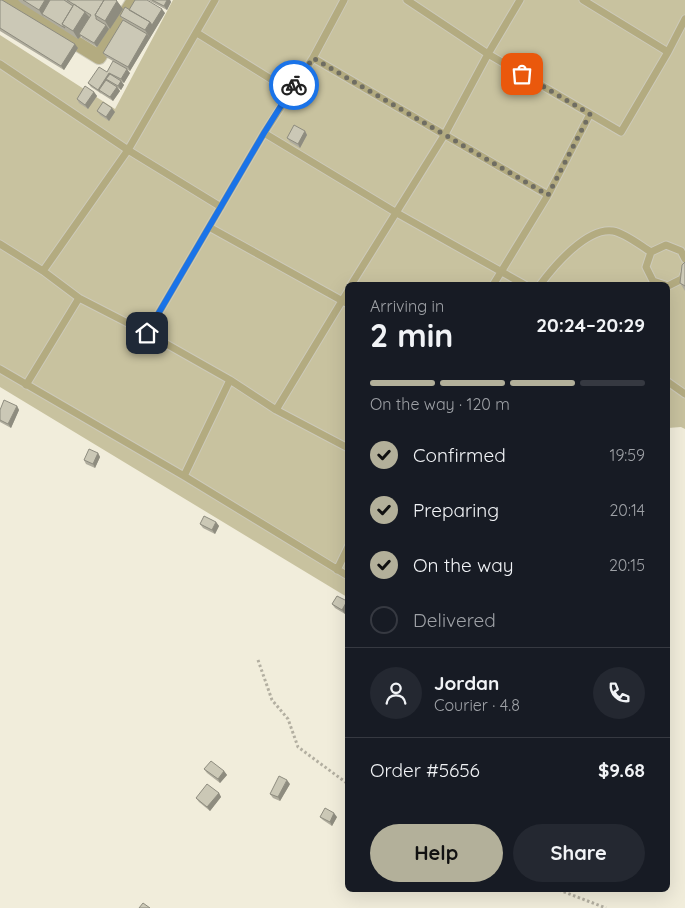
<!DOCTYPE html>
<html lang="en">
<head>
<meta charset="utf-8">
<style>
	:root { --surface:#171b24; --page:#242831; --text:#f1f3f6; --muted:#9ea1a6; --line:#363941; --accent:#b3b09a }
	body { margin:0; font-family:Quicksand,sans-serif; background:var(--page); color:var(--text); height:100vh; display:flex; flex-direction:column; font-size:19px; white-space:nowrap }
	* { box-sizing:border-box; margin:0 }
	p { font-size:16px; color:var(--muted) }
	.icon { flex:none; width:28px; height:28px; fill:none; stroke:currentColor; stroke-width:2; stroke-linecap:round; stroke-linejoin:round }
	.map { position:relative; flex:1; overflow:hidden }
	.sheet { position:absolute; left:345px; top:282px; width:325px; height:610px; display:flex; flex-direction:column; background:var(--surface); border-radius:8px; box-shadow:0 5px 20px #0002 }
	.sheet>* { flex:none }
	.pin { position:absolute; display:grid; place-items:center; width:42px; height:42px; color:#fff; margin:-21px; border-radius:10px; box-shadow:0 2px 8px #0006 }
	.courier { position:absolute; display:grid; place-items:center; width:50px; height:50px; margin:-25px; border:4px solid #1a73e8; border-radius:50%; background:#fff; color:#222; box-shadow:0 1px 6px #0007 }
	.head em { font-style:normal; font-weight:700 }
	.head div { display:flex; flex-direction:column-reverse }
	.head { display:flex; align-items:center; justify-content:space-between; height:85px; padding:0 25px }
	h1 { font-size:32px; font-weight:700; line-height:38px }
	.bar { display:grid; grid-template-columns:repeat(4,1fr); gap:8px 5px; align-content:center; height:60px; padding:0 25px }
	.bar i { height:6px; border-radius:4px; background:var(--line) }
	.bar .active { background:var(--accent) }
	.bar p { grid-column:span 4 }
	.line { display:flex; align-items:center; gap:12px; padding:0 25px; border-top:1px solid var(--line) }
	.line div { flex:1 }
	.round { display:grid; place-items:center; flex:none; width:52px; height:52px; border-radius:26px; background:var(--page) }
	ol { padding:0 25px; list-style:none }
	li { display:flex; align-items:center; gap:15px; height:55px }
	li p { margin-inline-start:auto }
	li .icon { padding:5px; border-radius:50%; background:var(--accent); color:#111; stroke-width:4 }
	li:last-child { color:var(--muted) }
	li i { width:28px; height:28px; border:2px solid var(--line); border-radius:50% }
	.action { display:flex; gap:10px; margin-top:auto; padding:10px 25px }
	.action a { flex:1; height:58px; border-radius:30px; background:var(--accent); color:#111; font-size:20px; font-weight:700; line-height:58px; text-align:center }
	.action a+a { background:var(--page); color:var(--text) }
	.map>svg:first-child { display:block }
	.green { fill:#c8c29f }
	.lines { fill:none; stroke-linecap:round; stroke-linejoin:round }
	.service-casing { stroke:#cdcaba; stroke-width:9 }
	.minor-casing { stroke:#cdcaba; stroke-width:16 }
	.path { stroke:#b3afa1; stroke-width:3; stroke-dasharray:2.5 2.5; stroke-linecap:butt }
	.service { stroke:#b3ab80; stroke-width:7 }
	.minor { stroke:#b3ab80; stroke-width:14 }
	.wall { fill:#afac9d }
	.shaded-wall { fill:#8e8c7f }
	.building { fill:#cbc8b6; stroke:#8e8c7f }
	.done { stroke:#6f6d62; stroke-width:5; stroke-dasharray:0 9 }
	.route { stroke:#1a73e8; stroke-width:6 }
</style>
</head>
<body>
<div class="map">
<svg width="685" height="908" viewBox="0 0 685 908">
	<rect width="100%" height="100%" fill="#f1eddb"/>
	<path class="green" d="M173 0H685V429L681 427 668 428V285H348L347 597 0 387V35L115 109Z"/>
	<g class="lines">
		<defs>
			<path id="service" d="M407 0 488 54 621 132 668 52
				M583 0 668 52 685 19
				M197 33 290 91
				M313 58 548 195 590 114
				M0 64 128 150 221 207
				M264 133 395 212 525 285
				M209 227 348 304
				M0 244 43 271 79 298 147 333 230 380 276 410 348 448
				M43 271 128 150 215 0
				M351 285 445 134 488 54 520 0
				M493 285 548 195
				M540 285C554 266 587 227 613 231 625 233 641 246 651 252
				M665 285 653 281 646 267 651 252 666 245 681 251 685 259
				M668 286 682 279 685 271
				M147 333 264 133 313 58 344 0
				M0 369 184 476 348 576
				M668 382 685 394
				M26 385 79 298
				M276 410 348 291
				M184 476 230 380
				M337 570 348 547"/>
			<path id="minor" d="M6 0 99 57 134 0"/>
		</defs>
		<use href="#service" class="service-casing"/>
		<use href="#minor" class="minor-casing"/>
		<path class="path" d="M258 660 272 700 288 719 298 747 348 784
			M559 890 606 908"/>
		<use href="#service" class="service"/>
		<use href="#minor" class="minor"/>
	</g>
	<path class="wall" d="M0 0 78 48 64 70 0 31Z
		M18 0H116L117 1 123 9 110 29 107 27 109 29 97 47 82 38 81 36 78 39 21 3Z
		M148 0H170L171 2 167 10Z
		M129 10 165 13 130 71 106 57 103 53 123 20 120 16Z
		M107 72 130 73 124 83 122 82 124 85 121 90 118 88 120 91 113 101 91 87 88 83Z
		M94 92 97 96 88 109 79 103 77 99Z
		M97 111 115 112 109 121 100 115Z
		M305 131 307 135 300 148 290 142 287 138Z
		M685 262V291L680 283Z
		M17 406 19 410 11 428 0 422V410Z
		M98 453 100 457 95 468 86 464 84 460Z
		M216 522 219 526 215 534 203 528 200 524Z
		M348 603V609L345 614 335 608 332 604Z
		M204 769 224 771 227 775 220 783 207 773Z
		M290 784 280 801 273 798 270 794Z
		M219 793 221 797 210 811 199 802 196 798Z
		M320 817H337L332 826 323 820Z"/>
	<path class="shaded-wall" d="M45 0H56L42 14 44 18 39 10Z
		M167 0H170L171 2 167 10 164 6Z
		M117 1 123 9 110 29 105 21Z
		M162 9 165 13 150 38 145 30 150 22Z
		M85 12 91 19 79 34 81 36 78 39 73 31Z
		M106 25 109 29 97 47 94 43Z
		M147 34 150 38 130 71 128 67Z
		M75 44 78 48 64 70 61 66Z
		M127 69 130 73 124 83 121 79Z
		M109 73 112 76 106 79 109 82 99 90 101 94 98 90Z
		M121 81 124 85 121 90 118 86Z
		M117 87 120 91 113 101 110 97Z
		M94 92 97 96 88 109 85 105Z
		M112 108 115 112 109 121 106 117Z
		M305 131 307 135 300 148 298 144Z
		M17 406 19 410 11 428 8 424Z
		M98 453 100 457 95 468 93 464Z
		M216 522 219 526 215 534 212 530Z
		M347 601 348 603V609L345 614 342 610Z
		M224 771 227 775 220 783 218 779Z
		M287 780 290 784 280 801 278 797Z
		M219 793 221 797 210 811 207 807Z
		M334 813 337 817 332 826 330 822Z"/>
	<path class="building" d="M0 0H2L75 44 61 66 0 28Z
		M23 0H45L39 10Z
		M50 0H64L73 6 62 24 65 28 42 14Z
		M67 0H104L95 15 96 17V19L106 25 94 43 79 34 91 15Z
		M104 0H116L117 1 105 21 95 15Z
		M135 0H147L162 9 152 25 150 22 129 10Z
		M152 0H167L164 6Z
		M74 4 85 12 73 31 62 24Z
		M125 7 150 22 145 30 120 16Z
		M123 20 147 34 128 67 103 53Z
		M113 61 127 69 121 79 109 73 98 90 88 83 99 67 107 72Z
		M110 74 121 81 118 86 106 79Z
		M106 80 117 87 110 97 99 90Z
		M85 86 94 92 85 105 77 99Z
		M103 102 112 108 106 117 97 111Z
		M294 125 305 131 298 144 287 138Z
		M685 262V286L680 283 682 265Z
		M4 400 17 406 8 424 0 420V410Z
		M89 449 98 453 93 464 84 460Z
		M204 516 216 522 212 530 200 524Z
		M337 596 347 601 342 610 332 604Z
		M211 761 224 771 218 779 204 769Z
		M279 776 287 780 278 797 270 794Z
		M207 784 219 793 207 807 196 798Z
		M325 808 334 813 330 822 320 817Z
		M143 903 150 908H139Z"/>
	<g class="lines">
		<path class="done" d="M294 85 313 58 548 195 590 114 522 74"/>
		<path class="route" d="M147 333 264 133 294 85"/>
	</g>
</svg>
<div class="pin" style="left:522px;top:74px;background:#ea580c"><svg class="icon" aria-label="bag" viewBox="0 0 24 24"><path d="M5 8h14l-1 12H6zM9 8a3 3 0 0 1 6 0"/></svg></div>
<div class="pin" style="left:147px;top:333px;background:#1f2937"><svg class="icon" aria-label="home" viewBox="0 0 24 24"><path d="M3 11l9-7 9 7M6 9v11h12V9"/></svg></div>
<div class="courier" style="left:294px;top:85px"><svg class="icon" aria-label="bike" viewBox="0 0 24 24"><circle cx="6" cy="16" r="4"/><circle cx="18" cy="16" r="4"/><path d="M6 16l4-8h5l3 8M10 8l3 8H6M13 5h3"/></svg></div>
<section class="sheet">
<div class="head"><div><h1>2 min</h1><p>Arriving in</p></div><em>20:24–20:29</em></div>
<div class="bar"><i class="active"></i><i class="active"></i><i class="active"></i><i></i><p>On the way · 120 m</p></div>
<ol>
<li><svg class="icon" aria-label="check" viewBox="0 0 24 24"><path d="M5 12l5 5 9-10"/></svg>Confirmed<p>19:59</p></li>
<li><svg class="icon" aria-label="check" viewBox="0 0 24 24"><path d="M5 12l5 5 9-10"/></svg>Preparing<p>20:14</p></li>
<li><svg class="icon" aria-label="check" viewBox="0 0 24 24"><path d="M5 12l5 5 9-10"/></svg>On the way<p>20:15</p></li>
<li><i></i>Delivered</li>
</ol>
<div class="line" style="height:90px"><a class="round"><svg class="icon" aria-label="person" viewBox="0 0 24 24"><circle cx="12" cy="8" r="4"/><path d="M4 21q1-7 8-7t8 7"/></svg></a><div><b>Jordan</b><p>Courier · 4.8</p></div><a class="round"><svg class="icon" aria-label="phone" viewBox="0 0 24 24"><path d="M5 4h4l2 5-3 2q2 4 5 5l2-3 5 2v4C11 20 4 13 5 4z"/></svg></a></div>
<div class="line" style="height:65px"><div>Order #5656</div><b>$9.68</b></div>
<div class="action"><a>Help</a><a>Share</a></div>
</section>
</div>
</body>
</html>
